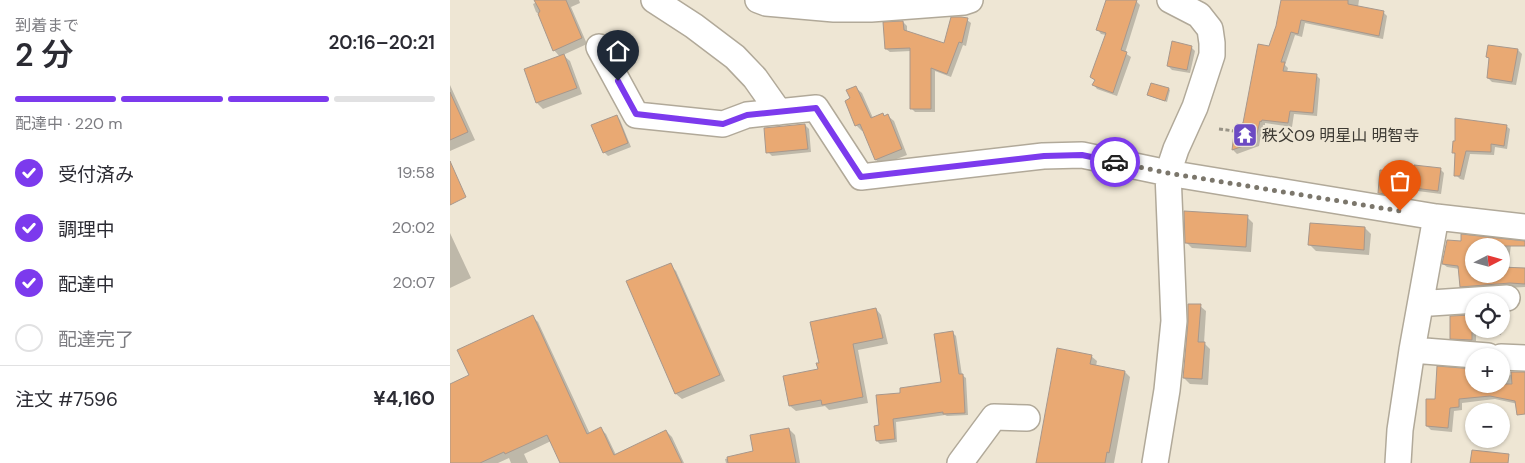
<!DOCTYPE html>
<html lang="ja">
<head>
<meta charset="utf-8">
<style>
	:root { --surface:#fff; --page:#f2f2f3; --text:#2b2b33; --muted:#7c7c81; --line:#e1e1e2; --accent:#7c3aed }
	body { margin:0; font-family:"DM Sans","Noto Sans JP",sans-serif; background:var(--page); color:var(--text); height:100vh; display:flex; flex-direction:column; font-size:19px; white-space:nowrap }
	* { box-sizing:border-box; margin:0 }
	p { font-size:16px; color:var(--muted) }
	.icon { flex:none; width:28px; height:28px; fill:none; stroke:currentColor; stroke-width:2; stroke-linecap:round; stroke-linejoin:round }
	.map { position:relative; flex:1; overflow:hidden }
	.details { display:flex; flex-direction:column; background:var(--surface); width:450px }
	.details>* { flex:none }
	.needle { width:32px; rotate:84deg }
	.buttons { position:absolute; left:1015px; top:238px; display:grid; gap:10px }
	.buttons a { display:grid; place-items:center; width:45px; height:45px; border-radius:50%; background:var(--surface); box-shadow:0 1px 4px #0004; font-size:25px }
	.pin { position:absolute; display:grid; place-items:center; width:42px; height:42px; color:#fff; margin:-51px -21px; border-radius:50% 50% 50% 0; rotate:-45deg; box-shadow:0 0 5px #0007 }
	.pin .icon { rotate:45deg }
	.courier { position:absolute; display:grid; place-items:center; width:50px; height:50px; margin:-25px; border:4px solid #7c3aed; border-radius:50%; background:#fff; color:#222; box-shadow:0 1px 6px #0007 }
	.summary em { font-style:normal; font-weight:600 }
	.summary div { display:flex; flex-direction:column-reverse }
	.summary { display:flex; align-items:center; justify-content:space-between; height:85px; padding:0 15px }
	h1 { font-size:32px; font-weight:600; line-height:38px }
	.bar { display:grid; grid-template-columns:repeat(4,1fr); gap:8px 5px; align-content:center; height:60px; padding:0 15px }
	.bar i { height:6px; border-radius:4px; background:var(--line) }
	.bar .current { background:var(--accent) }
	.bar p { grid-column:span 4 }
	.line { display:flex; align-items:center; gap:12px; padding:0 15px; border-top:1px solid var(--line) }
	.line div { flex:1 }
	ol { padding:0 15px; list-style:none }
	li { display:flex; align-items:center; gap:15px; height:55px }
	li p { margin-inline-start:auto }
	li .icon { padding:5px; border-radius:50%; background:var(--accent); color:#fff; stroke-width:4 }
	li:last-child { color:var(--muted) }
	li i { width:28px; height:28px; border:2px solid var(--line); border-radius:50% }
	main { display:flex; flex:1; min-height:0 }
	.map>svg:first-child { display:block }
	.shadow { fill:#0003; fill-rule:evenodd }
	.building { fill:#e9a973; stroke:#a8988c }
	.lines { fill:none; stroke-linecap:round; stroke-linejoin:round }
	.minor-casing { stroke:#b1a999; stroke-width:28 }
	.path { stroke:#989386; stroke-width:3; stroke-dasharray:4 2.5; stroke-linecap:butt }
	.minor { stroke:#fff; stroke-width:25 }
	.done { stroke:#7b766b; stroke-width:5; stroke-dasharray:0 9 }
	.route { stroke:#7c3aed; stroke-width:6 }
	.labels { text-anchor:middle; stroke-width:4; stroke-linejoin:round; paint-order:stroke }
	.poi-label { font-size:16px; fill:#3d3a33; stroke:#eee6d4; text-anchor:start }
</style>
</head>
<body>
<main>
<section class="details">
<div class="summary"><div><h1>2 分</h1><p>到着まで</p></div><em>20:16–20:21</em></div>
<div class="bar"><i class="current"></i><i class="current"></i><i class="current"></i><i></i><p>配達中 · 220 m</p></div>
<ol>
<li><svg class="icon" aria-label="check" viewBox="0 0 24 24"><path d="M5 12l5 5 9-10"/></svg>受付済み<p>19:58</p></li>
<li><svg class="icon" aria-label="check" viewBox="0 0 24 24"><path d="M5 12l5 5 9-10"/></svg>調理中<p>20:02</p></li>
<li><svg class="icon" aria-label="check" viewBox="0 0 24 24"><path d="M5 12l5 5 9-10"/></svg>配達中<p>20:07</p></li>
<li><i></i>配達完了</li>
</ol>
<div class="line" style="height:65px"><div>注文 #7596</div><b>¥4,160</b></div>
</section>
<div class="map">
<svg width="1075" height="463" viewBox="0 0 1075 463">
	<rect width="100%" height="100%" fill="#eee6d4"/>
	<path class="shadow" d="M91 0H129L130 3 121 7 137 44 113 55 120 61 132 94 93 109 87 103 75 70 110 57 104 50 90 15 86 12 83 4Z
		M658 0H681L686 1 690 5 675 53 681 57 667 96 647 89 644 85 647 81 656 35 651 34 648 30Z
		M832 0H909L908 7 933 12 937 16 933 39 855 23 852 37 845 35 835 65 838 68 837 72 866 75 870 79 867 116 844 114 842 127 815 123V125H813L809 146 787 154 783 150 786 127 794 124 827 27Z
		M517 20 521 23 516 46 513 45 501 77 485 71V112H465L461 108V51L440 52 436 49 453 22 457 26V33L495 45Z
		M741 47 745 51 740 73 722 70 718 66Z
		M1068 50 1072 54 1066 85 1042 82 1038 78 1040 60 1038 57Z
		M0 85 25 140 0 151Z
		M406 88 412 93 423 118 438 116 444 121 457 155 431 165 426 160 414 130 412 131 406 125Z
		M719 89 720 90 717 102 700 96Z
		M166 116 170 120 181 147 158 156 154 152Z
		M355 125 359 129 361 152 322 156 318 152Z
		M1056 126 1060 129 1057 149 1045 147 1044 155 1020 154 1014 180 1010 179 1006 175V155L1003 152Z
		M990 169 994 173 991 194 952 189 951 199 933 196 929 192 963 175Z
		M797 217 803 223 801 252 742 248 736 242Z
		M915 228 921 234 919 255 866 251 860 245Z
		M0 233 21 278 0 288Z
		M1012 242 1061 245 1058 268 1075 269V287L1015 290 1011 286 1010 269 997 267 993 264ZM1024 246H1051V274H1024Z
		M220 265 226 271 275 381 232 399 226 394 178 281Z
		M750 306 756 311 754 343 760 349 758 385 740 384 734 378 740 322Z
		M426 309 431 315 438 344 408 350 418 403 379 410 375 406 346 411 340 406 369 370Z
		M82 316 88 322 140 434 151 429 156 434 166 455 216 431 222 437 234 463H112L101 441 74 454 78 463H61L59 458 48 463H0V385L21 376Z
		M1024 316V329H1051V316L1053 318 1051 335 1026 332V344L1005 342 1001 338V317Z
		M503 333 506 336 512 375 516 378 518 415 497 416 495 415 446 422 447 442 430 444 427 441 430 426 452 394 492 383Z
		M641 356 647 361 646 366 675 372 680 377 664 463H587Z
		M1051 373 1062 375 1075 374V403L1068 404 1045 399 1012 403V410L1004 411 1002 432 981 430 977 426 986 400 1024 384H1051Z
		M339 429 345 435 350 463H276L275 459 305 452Z"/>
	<path class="building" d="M84 0H116L132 38 103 51 88 14 90 11Z
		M656 0H687L671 50 677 52 663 93 642 85 645 80 640 77 656 33 646 30Z
		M831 0H898V4L934 11 929 36 851 20 848 34 841 32 831 62H835L833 71 867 74 863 113 840 111 838 123 812 120 811 122 810 121 805 142 782 150 785 126 793 123 808 44 819 46 826 26Z
		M501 17H511L518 18 512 43 509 42 497 74 481 68V109H460V48L435 49 433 22 453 21 454 30 494 43Z
		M722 41 742 46 737 70 717 66Z
		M1038 45 1068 49 1062 82 1037 78 1039 58 1036 57Z
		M114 54 127 88 86 103 74 69Z
		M701 83 719 88 715 101 697 95Z
		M406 86 421 118 433 113 434 116 438 114 452 149 425 160 410 124 405 126 395 101 400 98 396 90Z
		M0 92 18 132 0 140Z
		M167 115 178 143 153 153 141 125Z
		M1005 118 1057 125 1054 146 1041 144V152L1016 151 1010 176H1004L1005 153H1002L1003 141H1005Z
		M355 124 358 149 316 153 314 128Z
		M0 161 16 197 0 205Z
		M964 165 991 168 988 191 948 186V196L928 193 930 170 962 173Z
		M734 211 798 215 796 247 735 243Z
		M860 223 915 227 914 250 858 245Z
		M1011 234 1075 241V246H1024V274H1051V267L1075 268V284L1060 283 1010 287 1008 266 992 264 997 240 1011 241Z
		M221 263 270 375 225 394 176 281Z
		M738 304H751L748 342H755L752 379 733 378 738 322Z
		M426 308 433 338 403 344 413 397 372 405 371 400 339 406 333 376 368 369 366 363H369L360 322Z
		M83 315 137 434 151 427 164 455 216 430 232 463H110L97 435 55 454 54 452 30 463H0V384L19 375 7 350Z
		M1022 315V340L1000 339V316Z
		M503 331 509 374H513L515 413 493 414V412L443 419 445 439 426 441 424 426 429 425 426 395 450 393V388L491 382 484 334Z
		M607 348 642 355 640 364 675 371 659 453 657 452 655 463H586Z
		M987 366 1024 369V384H1062L1061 372H1075V414L1067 415 1065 401 1040 396 1009 399V407L1000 408 998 428 976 426V399H985Z
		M339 428 346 463H278L277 457 303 451 300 435Z
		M1022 450 1059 454 1058 463H1020Z"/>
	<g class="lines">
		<defs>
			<path id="minor" d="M204 0 244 26 285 57 305 78 329 112
				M308 0 316 3 384 9H421L514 2 520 0
				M149 47 186 115 273 124 297 115 366 108 411 177 593 156 632 155 718 173 986 217 1075 227
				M971 300 981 303 1057 298
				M962 350 1038 356
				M1051 357 1075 358
				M510 463 544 417 577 418
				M705 463 717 390 724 321 718 173 726 149 745 107 762 55V43L760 29 749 15 720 0
				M948 463 950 430 962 350 986 217"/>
		</defs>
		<use href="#minor" class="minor-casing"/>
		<path class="path" d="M769 129 784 131"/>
		<use href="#minor" class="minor"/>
	</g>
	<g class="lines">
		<path class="done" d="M665 162 718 173 950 211"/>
		<path class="route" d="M168 81 186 114 273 124 297 115 366 108 411 177 594 156 632 155 665 162"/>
	</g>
	<defs>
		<symbol id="temple-square" viewBox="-11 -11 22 22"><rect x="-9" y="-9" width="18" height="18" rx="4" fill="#6c4ac3" stroke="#eee6d4"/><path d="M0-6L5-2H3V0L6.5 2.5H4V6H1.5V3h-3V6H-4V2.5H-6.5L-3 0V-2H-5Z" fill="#fff"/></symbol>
	</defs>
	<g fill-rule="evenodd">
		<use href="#temple-square" x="781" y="121" width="28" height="28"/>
	</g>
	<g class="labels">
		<g class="poi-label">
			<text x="812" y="141">秩父09 明星山 明智寺</text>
		</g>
	</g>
</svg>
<div class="buttons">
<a><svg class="needle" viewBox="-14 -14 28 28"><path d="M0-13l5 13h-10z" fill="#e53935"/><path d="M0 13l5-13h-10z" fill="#7c7c81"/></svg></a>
<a><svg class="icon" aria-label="locate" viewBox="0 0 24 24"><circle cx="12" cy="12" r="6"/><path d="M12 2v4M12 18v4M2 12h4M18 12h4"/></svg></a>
<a>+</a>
<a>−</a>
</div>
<div class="pin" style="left:950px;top:211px;background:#ea580c"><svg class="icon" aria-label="bag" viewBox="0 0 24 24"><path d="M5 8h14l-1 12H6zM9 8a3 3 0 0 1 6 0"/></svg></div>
<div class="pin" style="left:168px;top:81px;background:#1f2937"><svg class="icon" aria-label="home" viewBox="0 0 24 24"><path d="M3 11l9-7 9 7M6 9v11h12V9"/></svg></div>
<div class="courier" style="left:665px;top:162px"><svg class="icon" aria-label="car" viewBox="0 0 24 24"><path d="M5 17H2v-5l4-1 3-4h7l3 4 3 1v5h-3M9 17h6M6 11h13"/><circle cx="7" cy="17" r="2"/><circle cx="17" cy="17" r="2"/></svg></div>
</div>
</main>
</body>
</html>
